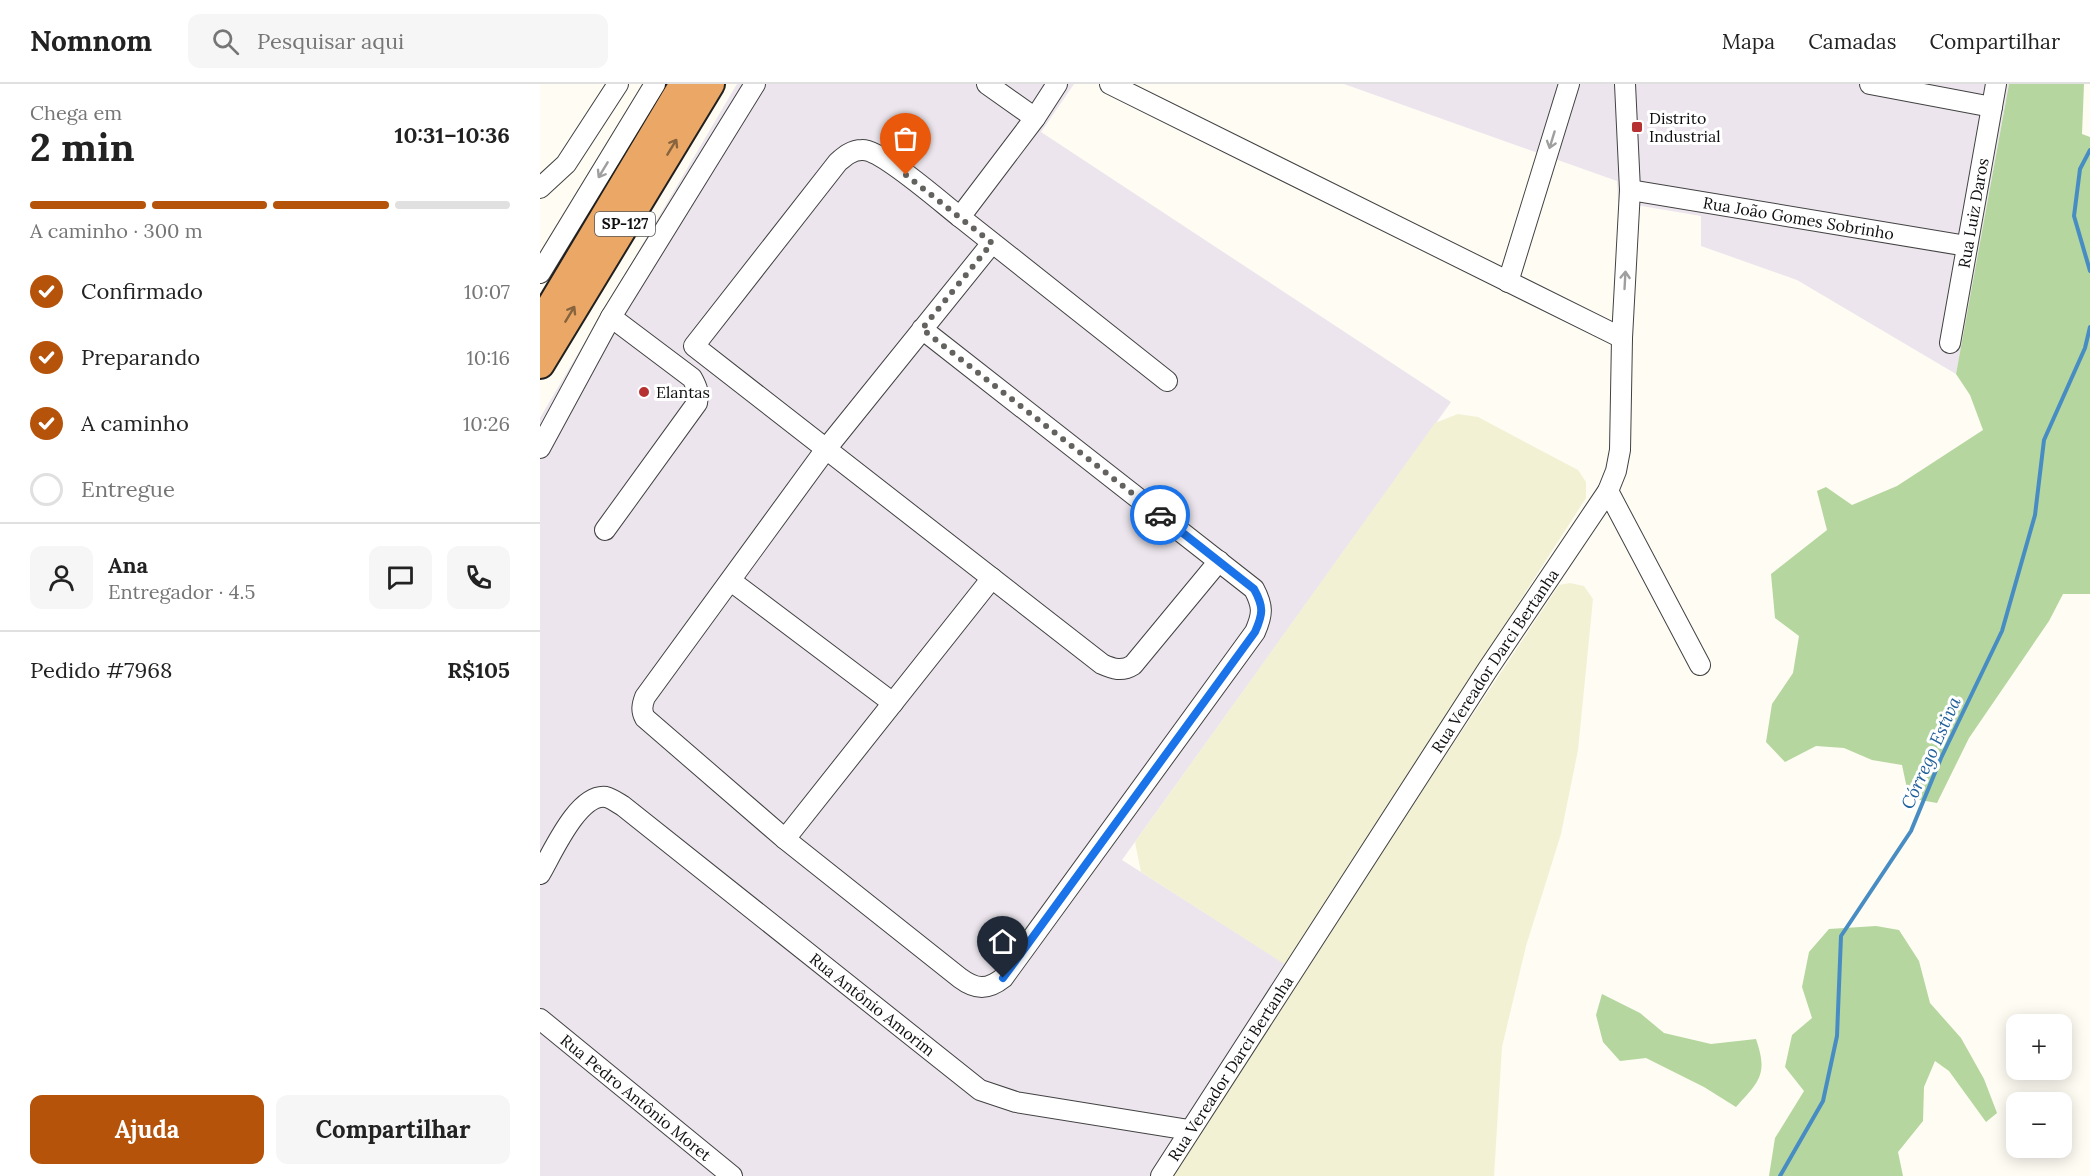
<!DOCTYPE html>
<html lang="pt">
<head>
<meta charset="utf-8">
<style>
	:root { --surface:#fff; --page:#f6f6f6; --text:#222; --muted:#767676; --line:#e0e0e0; --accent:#b45309 }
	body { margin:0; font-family:Lora,serif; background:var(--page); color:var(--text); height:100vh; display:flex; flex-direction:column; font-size:22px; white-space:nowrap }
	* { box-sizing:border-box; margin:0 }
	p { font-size:20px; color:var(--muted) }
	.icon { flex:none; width:33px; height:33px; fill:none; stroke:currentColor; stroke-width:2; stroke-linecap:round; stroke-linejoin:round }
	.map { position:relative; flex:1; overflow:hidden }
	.panel { display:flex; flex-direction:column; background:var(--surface); width:540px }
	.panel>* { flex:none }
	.controls { position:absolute; left:1466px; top:930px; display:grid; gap:12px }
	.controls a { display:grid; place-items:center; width:66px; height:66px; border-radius:12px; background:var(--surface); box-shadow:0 3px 15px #0003; font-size:30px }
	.pin { position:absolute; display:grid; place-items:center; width:51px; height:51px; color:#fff; margin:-62px -26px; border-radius:50% 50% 50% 0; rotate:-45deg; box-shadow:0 0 6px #0007 }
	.pin .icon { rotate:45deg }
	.courier { position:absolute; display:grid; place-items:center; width:60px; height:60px; margin:-30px; border:4px solid #1a73e8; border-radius:50%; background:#fff; color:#222; box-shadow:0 2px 8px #0007 }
	.headline em { font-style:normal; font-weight:800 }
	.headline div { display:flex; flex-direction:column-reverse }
	.headline { display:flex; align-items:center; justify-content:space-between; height:102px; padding:0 30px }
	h1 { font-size:39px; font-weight:800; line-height:45px }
	.bar { display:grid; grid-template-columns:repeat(4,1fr); gap:9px 6px; align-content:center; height:72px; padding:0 30px }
	.bar i { height:8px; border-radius:4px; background:var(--line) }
	.bar .selected { background:var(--accent) }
	.bar p { grid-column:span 4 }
	.line { display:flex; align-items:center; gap:15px; padding:0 30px; border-top:2px solid var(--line) }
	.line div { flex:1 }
	.round { display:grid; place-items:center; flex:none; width:63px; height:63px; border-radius:12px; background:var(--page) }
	ol { padding:0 30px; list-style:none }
	li { display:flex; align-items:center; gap:18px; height:66px }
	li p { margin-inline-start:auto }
	li .icon { padding:6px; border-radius:50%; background:var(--accent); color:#fff; stroke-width:4 }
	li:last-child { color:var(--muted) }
	li i { width:33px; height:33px; border:3px solid var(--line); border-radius:50% }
	.primary-button { display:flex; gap:12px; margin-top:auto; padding:12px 30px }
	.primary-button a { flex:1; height:69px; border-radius:12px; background:var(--accent); color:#fff; font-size:24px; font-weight:800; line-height:69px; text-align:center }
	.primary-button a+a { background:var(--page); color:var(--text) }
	header { display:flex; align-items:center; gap:36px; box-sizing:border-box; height:84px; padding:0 30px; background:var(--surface); border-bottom:2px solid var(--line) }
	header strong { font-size:28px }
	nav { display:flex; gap:33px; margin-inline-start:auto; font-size:21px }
	.search { width:420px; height:54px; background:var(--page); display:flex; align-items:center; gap:15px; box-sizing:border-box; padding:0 21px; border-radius:12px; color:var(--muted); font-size:22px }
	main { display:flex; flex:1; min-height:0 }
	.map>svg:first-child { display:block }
	.industrial { fill:#ece5ed }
	.farmland { fill:#f3f1d4 }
	.forest { fill:#b5d69e }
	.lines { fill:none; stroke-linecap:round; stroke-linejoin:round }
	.stream { stroke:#478dc4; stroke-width:4 }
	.minor-casing { stroke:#424242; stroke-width:22 }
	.highway-casing { stroke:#202020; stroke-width:32 }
	.minor { stroke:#fff; stroke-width:20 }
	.highway { stroke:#eaa765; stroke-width:28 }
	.oneway { stroke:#9f9f9f }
	.oneway2 { stroke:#87633e }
	.done { stroke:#63625f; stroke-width:6; stroke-dasharray:0 10.8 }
	.route { stroke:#1a73e8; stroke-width:8 }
	.poi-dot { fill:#b63132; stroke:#fff; stroke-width:2 }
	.labels { text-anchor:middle; stroke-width:6; stroke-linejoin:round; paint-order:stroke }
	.shield { fill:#fff; stroke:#575757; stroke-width:1.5 }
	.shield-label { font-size:15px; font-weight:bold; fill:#0f0f0f }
	.poi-label { font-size:16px; fill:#0f0f0f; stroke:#fff; text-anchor:start }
	.street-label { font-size:16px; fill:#0f0f0f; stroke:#fff }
	.water-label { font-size:18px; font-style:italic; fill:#216099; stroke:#fff }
</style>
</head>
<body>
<header>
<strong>Nomnom</strong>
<div class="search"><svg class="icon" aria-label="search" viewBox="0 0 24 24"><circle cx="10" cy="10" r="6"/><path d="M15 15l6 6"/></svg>Pesquisar aqui</div>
<nav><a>Mapa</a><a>Camadas</a><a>Compartilhar</a></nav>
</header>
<main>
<section class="panel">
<div class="headline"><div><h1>2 min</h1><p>Chega em</p></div><em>10:31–10:36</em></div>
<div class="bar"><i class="selected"></i><i class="selected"></i><i class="selected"></i><i></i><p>A caminho · 300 m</p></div>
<ol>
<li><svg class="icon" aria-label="check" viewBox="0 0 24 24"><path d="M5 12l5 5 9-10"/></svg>Confirmado<p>10:07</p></li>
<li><svg class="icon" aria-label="check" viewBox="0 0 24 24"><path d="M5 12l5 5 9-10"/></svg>Preparando<p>10:16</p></li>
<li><svg class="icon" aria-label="check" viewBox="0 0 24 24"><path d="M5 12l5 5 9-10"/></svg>A caminho<p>10:26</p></li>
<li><i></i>Entregue</li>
</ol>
<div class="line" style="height:108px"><a class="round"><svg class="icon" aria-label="person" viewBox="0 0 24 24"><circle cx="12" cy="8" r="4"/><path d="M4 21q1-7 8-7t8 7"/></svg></a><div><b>Ana</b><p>Entregador · 4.5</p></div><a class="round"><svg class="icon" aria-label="chat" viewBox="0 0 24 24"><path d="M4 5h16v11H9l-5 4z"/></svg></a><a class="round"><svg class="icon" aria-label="phone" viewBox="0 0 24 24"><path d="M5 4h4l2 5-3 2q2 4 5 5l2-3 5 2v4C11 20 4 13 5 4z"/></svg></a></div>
<div class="line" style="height:78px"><div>Pedido #7968</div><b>R$105</b></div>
<div class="primary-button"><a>Ajuda</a><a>Compartilhar</a></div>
</section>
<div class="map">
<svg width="1550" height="1092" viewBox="0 0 1550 1092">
	<rect width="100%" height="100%" fill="#fefcf3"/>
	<path class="industrial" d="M197 0H534L501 48 911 318 582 776 766 893 639 1092H0V334Z
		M804 0H1469L1416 290 1257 196 1161 162V132L1078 118 1077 97Z"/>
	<path class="farmland" d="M918 330 938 333 1038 386 1046 398V414L746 881 601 788 595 758 895 339Z
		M1030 499 1044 502 1053 515 1038 666 1021 750 986 862 962 963 954 1092H630L676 1017 1019 501Z"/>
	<path class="forest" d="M1469 0H1544L1542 50 1550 53V510H1523L1509 537 1429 654 1397 719 1369 714 1362 681 1332 676 1304 664 1276 662 1245 678 1226 658 1232 620 1253 589 1259 552 1235 534 1231 490 1287 446 1277 407 1286 403 1312 421 1357 402 1443 346 1430 311 1416 290Z
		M1336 842 1359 846 1379 877 1390 919 1421 954 1444 995 1457 1029 1446 1038 1409 987 1395 977 1384 1003 1383 1037 1358 1068 1363 1092H1229L1235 1054 1264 1007 1245 983 1252 951 1272 934 1262 903 1269 868 1289 845Z
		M1062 910 1100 929 1124 949 1171 960 1216 955C1228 990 1220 997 1196 1023L1164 1003 1106 974 1080 977 1063 958 1056 931Z"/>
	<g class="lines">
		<path class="stream" d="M1550 66 1540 85 1534 132 1550 187
			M1240 1092 1283 1017 1297 952 1301 852 1371 747 1401 674 1462 547 1495 431 1504 356 1545 264 1550 243"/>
		<defs>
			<g id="minor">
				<path d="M447 0 495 34"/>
				<path d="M517 0 495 34 420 133 627 297"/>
				<path d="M570 0 1082 254"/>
				<path d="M1330 0 1452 23"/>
				<path d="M0 104 26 80 78 0"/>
				<path id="s1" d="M1090 106 1427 162"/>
				<path d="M420 133C402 119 341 65 322 66 312 66 305 72 298 78L154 262 562 580C573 585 582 588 593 581L679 477"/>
				<path d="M0 189 115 0"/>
				<path d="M968 198 1029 0"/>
				<path d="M382 245 714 505C723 522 723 530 715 548L463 894C448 906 436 906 420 894L245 755 105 634C101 627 102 621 105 613L286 365 452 159"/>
				<path id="s2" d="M1410 259 1456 0"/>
				<path d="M0 364 71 233 215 0"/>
				<path d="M1068 407 1160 581"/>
				<path d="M65 446 157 319C159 308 157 303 152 294L71 233"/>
				<path d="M191 497 353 619"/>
				<path d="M245 755 452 494"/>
				<path id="s3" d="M0 790C12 770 38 709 66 713 71 714 78 719 83 722L440 1006 476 1018 649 1046"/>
				<path id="s4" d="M0 935 192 1092"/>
				<path id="s5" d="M621 1092 948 585 1068 407 1076 387 1080 366 1082 254 1090 106 1085 0"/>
			</g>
			<path id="highway" d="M0 241 144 0
				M0 280 170 0"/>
		</defs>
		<use href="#minor" class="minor-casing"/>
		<use href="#highway" class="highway-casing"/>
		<use href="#minor" class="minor"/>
		<use href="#highway" class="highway"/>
	</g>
	<defs><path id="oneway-shaft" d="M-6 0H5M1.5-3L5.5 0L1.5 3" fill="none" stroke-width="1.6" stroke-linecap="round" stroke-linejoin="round" transform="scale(1.5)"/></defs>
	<g class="oneway">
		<use href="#oneway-shaft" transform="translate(1012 56) rotate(107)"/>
		<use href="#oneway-shaft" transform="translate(63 86) rotate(121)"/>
		<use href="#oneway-shaft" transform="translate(1085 196) rotate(-87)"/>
	</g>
	<g class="oneway2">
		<use href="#oneway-shaft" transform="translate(132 63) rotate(-59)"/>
		<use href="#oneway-shaft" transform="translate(30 230) rotate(-59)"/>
	</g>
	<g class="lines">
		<path class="done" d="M366 91 452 159 382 245 620 431"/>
		<path class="route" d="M463 894 715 548C723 530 724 523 714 505L620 431"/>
	</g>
	<g class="poi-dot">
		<rect x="1091" y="37" width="12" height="12" rx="3"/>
		<circle cx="104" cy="308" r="6"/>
	</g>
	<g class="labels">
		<rect class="shield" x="55" y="128" width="60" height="24" rx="4.5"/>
		<g class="shield-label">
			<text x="85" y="145">SP-127</text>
		</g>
		<g class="poi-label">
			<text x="1109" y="40">Distrito<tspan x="1109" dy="18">Industrial</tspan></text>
			<text x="116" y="314">Elantas</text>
		</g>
		<g class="street-label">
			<text dy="6" stroke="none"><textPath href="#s2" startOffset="132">Rua Luiz Daros</textPath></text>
			<text dy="6" stroke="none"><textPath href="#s1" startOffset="171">Rua João Gomes Sobrinho</textPath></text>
			<text dy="6" stroke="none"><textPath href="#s5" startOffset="614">Rua Vereador Darci Bertanha</textPath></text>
			<text dy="6" stroke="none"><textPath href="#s3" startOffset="444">Rua Antônio Amorim</textPath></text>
			<text dy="6" stroke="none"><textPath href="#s5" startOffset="128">Rua Vereador Darci Bertanha</textPath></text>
			<text dy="6" stroke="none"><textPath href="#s4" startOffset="124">Rua Pedro Antônio Moret</textPath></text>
		</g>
		<g class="water-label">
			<text transform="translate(1391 669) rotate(-66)" y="6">Córrego Estiva</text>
		</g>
	</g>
</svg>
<div class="controls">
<a>+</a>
<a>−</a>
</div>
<div class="pin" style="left:366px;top:91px;background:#ea580c"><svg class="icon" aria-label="bag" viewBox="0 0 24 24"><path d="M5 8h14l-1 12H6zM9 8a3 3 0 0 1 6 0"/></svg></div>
<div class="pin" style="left:463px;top:894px;background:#1f2937"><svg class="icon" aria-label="home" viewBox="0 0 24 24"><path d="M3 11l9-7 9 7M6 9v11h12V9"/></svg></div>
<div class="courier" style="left:620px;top:431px"><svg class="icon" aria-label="car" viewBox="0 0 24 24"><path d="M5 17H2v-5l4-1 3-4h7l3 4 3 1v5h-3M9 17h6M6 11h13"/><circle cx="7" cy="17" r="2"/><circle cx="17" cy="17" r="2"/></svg></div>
</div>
</main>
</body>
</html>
